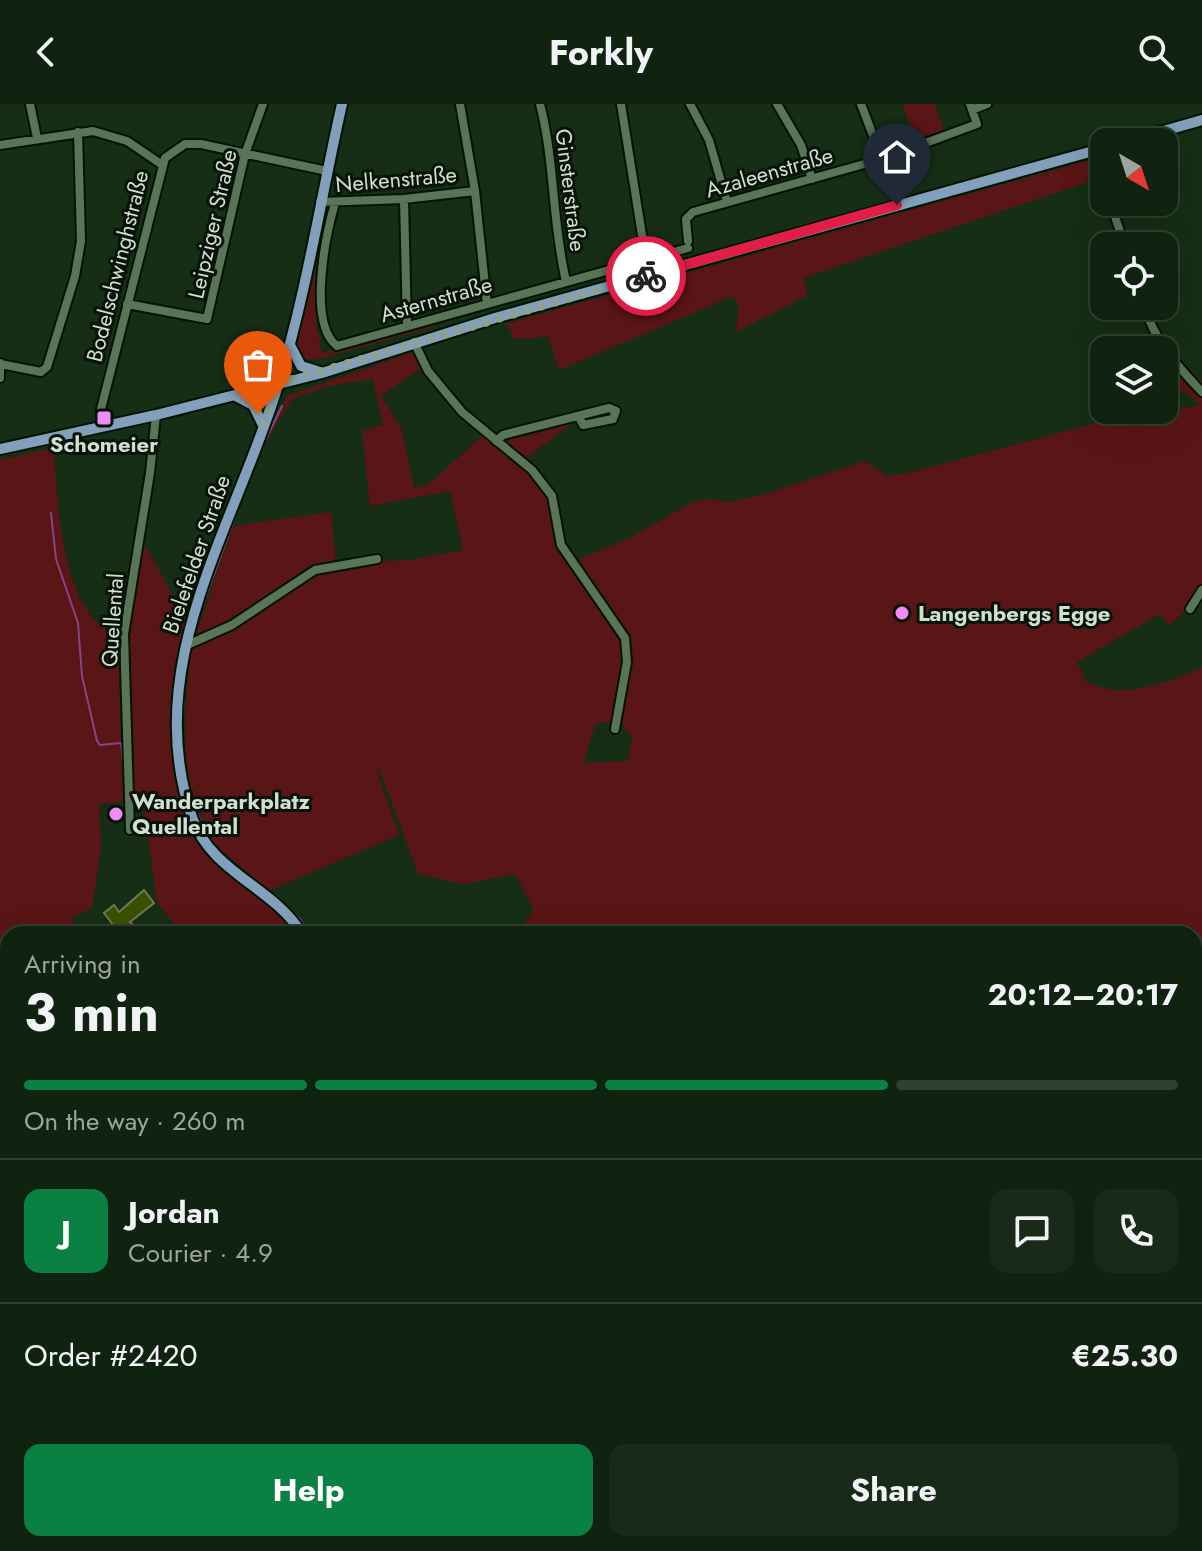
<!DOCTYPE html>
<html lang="en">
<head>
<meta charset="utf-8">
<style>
	:root { --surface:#102210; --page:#192a19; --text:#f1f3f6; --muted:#9ca49f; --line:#303f30; --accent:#0b8043 }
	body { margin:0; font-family:Jost,sans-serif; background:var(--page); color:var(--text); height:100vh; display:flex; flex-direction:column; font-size:30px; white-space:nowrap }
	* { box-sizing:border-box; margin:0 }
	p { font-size:26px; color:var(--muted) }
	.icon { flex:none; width:44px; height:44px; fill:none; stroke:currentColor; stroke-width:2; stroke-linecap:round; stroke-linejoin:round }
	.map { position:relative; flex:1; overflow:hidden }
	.details { position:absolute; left:0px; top:822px; width:1202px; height:626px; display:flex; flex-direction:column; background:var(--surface); border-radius:24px 24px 0 0; box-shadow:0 8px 32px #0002,0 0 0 2px var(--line) }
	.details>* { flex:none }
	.needle { width:52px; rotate:141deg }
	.fabs { position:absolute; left:1090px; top:24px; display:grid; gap:16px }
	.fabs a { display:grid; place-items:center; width:88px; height:88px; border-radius:16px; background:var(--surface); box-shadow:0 8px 32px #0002,0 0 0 2px var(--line); font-size:40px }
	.pin { position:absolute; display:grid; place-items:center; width:68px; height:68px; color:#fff; margin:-82px -34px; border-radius:50% 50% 50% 0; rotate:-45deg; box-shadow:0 0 8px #0007 }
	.pin .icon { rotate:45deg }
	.courier { position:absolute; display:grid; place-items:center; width:80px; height:80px; margin:-40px; border:6px solid #e11d48; border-radius:50%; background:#fff; color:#222; box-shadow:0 2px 10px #0007 }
	.overview em { font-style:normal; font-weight:700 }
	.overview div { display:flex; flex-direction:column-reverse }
	.overview { display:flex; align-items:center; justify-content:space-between; height:136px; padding:0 24px }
	h1 { font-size:52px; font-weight:700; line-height:60px }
	.bar { display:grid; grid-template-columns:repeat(4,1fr); gap:12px 8px; align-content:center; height:96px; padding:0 24px }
	.bar i { height:10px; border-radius:6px; background:var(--line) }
	.bar .selected { background:var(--accent) }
	.bar p { grid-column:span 4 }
	.line { display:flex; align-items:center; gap:20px; padding:0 24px; border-top:2px solid var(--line) }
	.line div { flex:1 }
	.round { display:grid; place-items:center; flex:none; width:84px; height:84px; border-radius:16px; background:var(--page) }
	.button { display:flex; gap:16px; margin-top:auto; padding:16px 24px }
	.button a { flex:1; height:92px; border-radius:16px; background:var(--accent); color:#fff; font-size:32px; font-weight:700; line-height:92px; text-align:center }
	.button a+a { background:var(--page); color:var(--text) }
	header { display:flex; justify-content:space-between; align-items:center; height:104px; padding:0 24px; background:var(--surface); font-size:36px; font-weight:700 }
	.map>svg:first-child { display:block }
	.green { fill:#5a1516; fill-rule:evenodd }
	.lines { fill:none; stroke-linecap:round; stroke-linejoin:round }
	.stream { stroke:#834688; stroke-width:2 }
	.building { fill:#3c5001; stroke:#6d7957; stroke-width:2 }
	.minor-casing { stroke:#001502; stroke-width:12 }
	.major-casing { stroke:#001502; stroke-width:14 }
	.minor { stroke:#597459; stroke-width:8 }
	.major { stroke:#82a0bb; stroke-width:10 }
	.done { stroke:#8fa18f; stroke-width:8; stroke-dasharray:0 14.4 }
	.route { stroke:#e11d48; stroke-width:10 }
	.poi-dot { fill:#ef8bf7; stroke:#081308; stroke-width:3 }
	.labels { text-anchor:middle; stroke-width:6; stroke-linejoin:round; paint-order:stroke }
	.street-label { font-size:22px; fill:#d0dfd0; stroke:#081308 }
	.poi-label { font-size:22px; font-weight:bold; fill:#d0dfd0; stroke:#081308; text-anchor:start }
</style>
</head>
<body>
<header><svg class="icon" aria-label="back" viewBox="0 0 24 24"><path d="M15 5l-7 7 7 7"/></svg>Forkly<svg class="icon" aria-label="search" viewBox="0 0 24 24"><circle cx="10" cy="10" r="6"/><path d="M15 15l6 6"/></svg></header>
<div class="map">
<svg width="1202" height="1447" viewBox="0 0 1202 1447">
	<rect width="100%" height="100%" fill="#152e15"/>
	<path class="green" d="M902 0H935L945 29 917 39Z
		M1093 55 1100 74 803 174 808 191 736 228 739 201 733 192 559 266 548 232 528 235 513 234 509 222 504 220Z
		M325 106 328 107 316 166 321 215 316 218 322 249 475 206 427 225 318 255H305L297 244 298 230Z
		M413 248 422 263 381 292 402 326 414 384 428 381 483 331 500 346 511 335 572 319 520 359 546 388 553 405 556 436 570 459 632 433 692 398 708 395 728 398 762 391 865 357 887 372 909 369 1111 315 1198 302 1199 299 1165 274 1187 264 1202 277V482L1187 506 1169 522 1160 510 1077 558 1086 578C1096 581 1107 586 1117 586 1140 588 1182 574 1202 563V1428L1192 1447H516L528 1440H1194V830H504C518 827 529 818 533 804L515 770 463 780 418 770 379 664 377 668 399 731 268 787 211 737 188 677 185 654 186 596 191 545 233 422 331 408 336 459 410 456 463 446 450 387 370 402 362 327 383 321 373 275 329 282 292 295 261 345 287 292ZM620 617 632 634 628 657 583 659 596 619Z
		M53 344C59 397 59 515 121 532L142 435 176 497 192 500C168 574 156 703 219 761 239 780 285 807 296 830H162L174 820 157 798 143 697 99 700 101 745 92 804 71 814 78 830H8V981L0 989V356Z
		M8 1089V1239L0 1243V1091Z
		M8 1255V1432H0V1258Z
		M156 1440H482L490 1447H158Z"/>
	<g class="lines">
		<path class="stream" d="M262 343 282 302
			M51 409 56 455 78 519 82 572 97 637 100 641 121 639 125 677
			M200 509 246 383
			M183 613 184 588
			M194 702 208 733
			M284 801 300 815 310 830
			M1194 1419C1202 1404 1195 1391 1202 1376
			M305 1440 306 1447
			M812 1440 816 1447
			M381 1447 389 1440
			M983 1447 988 1440
			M1177 1447 1180 1440"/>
	</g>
	<path class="building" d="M144 786 154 799 130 818 135 823 126 830H112L117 826 104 809 114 801 119 808Z"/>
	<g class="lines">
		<defs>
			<path id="minor" d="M30 0 37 34
				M460 0 475 87 487 200
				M540 0C555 58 552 119 566 177
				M621 0 646 156
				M690 0 709 36 727 98
				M777 0 801 41 812 75
				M861 0 882 55
				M972 6 987 0
				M0 41 93 27 127 37 161 60
				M1094 47 1104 78
				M404 95 407 222
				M320 98 404 95 475 87
				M1110 98 1125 142
				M335 99C326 130 307 219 337 242L688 144
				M688 137 686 115 693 108 882 55 977 20 970 0
				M127 200 207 215 245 50 263 0
				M1144 202C1155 237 1177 262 1202 288
				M414 238 428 267 462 308 532 366 552 392 561 441 625 534 627 558 615 625
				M0 259V274
				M0 260 41 268 47 263 75 172 81 137 78 28
				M101 305 165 54 185 40H201L327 67
				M496 337 503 331 609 304 616 307 613 315 583 321 579 313
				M1190 505 1202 486
				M185 542 232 521 315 466 377 455
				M130 726 124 530 150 369 156 311
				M0 1038 8 1046"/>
			<path id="major" d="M1125 38 1202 16
				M290 241 301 262 320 268
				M236 292 253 301 263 321
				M0 345 156 311 322 269 495 214 1104 44
				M302 830C274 783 211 769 192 713 139 560 237 419 279 278 307 187 321 92 342 0
				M0 1250 8 1247"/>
		</defs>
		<use href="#minor" class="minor-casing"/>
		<use href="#major" class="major-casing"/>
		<use href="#minor" class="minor"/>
		<use href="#major" class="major"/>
	</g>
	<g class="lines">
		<path class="done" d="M258 309 263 321 279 279 646 172"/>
		<path class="route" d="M646 172 897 101"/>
	</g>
	<g class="poi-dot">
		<rect x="96" y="306" width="16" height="16" rx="4"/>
		<circle cx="902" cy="509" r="8"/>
		<circle cx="116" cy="710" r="8"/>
	</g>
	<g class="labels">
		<g class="street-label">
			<text transform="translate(769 68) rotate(-16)" y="8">Azaleenstraße</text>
			<text transform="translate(396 75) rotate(-5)" y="8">Nelkenstraße</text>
			<text transform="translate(571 86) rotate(83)" y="8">Ginsterstraße</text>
			<text transform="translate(212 120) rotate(-77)" y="8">Leipziger Straße</text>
			<text transform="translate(117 162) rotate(-76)" y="8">Bodelschwinghstraße</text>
			<text transform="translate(436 195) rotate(-16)" y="8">Asternstraße</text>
			<text transform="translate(196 450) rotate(-71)" y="8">Bielefelder Straße</text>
			<text transform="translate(112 516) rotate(-86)" y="8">Quellental</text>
		</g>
		<g class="poi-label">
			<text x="104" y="348" text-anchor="middle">Schomeier</text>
			<text x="918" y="517">Langenbergs Egge</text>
			<text x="132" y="705">Wanderparkplatz<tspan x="132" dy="25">Quellental</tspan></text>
		</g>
	</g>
</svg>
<div class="fabs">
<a><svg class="needle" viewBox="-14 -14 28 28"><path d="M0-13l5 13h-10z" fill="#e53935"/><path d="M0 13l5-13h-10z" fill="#9ca49f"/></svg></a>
<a><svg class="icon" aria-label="locate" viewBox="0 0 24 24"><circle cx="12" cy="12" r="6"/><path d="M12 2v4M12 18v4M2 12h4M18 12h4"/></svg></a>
<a><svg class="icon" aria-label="layers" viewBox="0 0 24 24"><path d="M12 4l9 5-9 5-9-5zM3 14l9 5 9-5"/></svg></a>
</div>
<div class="pin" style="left:258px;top:309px;background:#ea580c"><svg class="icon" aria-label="bag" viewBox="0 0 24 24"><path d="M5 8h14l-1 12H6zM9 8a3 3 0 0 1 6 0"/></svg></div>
<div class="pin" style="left:897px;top:101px;background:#1f2937"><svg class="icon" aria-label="home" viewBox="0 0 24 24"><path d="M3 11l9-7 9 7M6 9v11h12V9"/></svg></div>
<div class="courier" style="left:646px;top:172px"><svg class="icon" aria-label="bike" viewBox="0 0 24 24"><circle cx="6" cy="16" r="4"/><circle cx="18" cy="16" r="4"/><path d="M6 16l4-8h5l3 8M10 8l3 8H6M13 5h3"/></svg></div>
<section class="details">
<div class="overview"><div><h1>3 min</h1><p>Arriving in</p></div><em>20:12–20:17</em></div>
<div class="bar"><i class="selected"></i><i class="selected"></i><i class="selected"></i><i></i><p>On the way · 260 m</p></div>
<div class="line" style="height:144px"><b class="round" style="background:var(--accent);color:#fff">J</b><div><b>Jordan</b><p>Courier · 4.9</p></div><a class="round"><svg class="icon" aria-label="chat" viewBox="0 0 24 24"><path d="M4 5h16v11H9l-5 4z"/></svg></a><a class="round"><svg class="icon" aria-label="phone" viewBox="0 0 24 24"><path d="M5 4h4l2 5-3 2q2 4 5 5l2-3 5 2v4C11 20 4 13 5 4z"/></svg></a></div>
<div class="line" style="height:104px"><div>Order #2420</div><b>€25.30</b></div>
<div class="button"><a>Help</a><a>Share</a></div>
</section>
</div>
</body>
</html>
